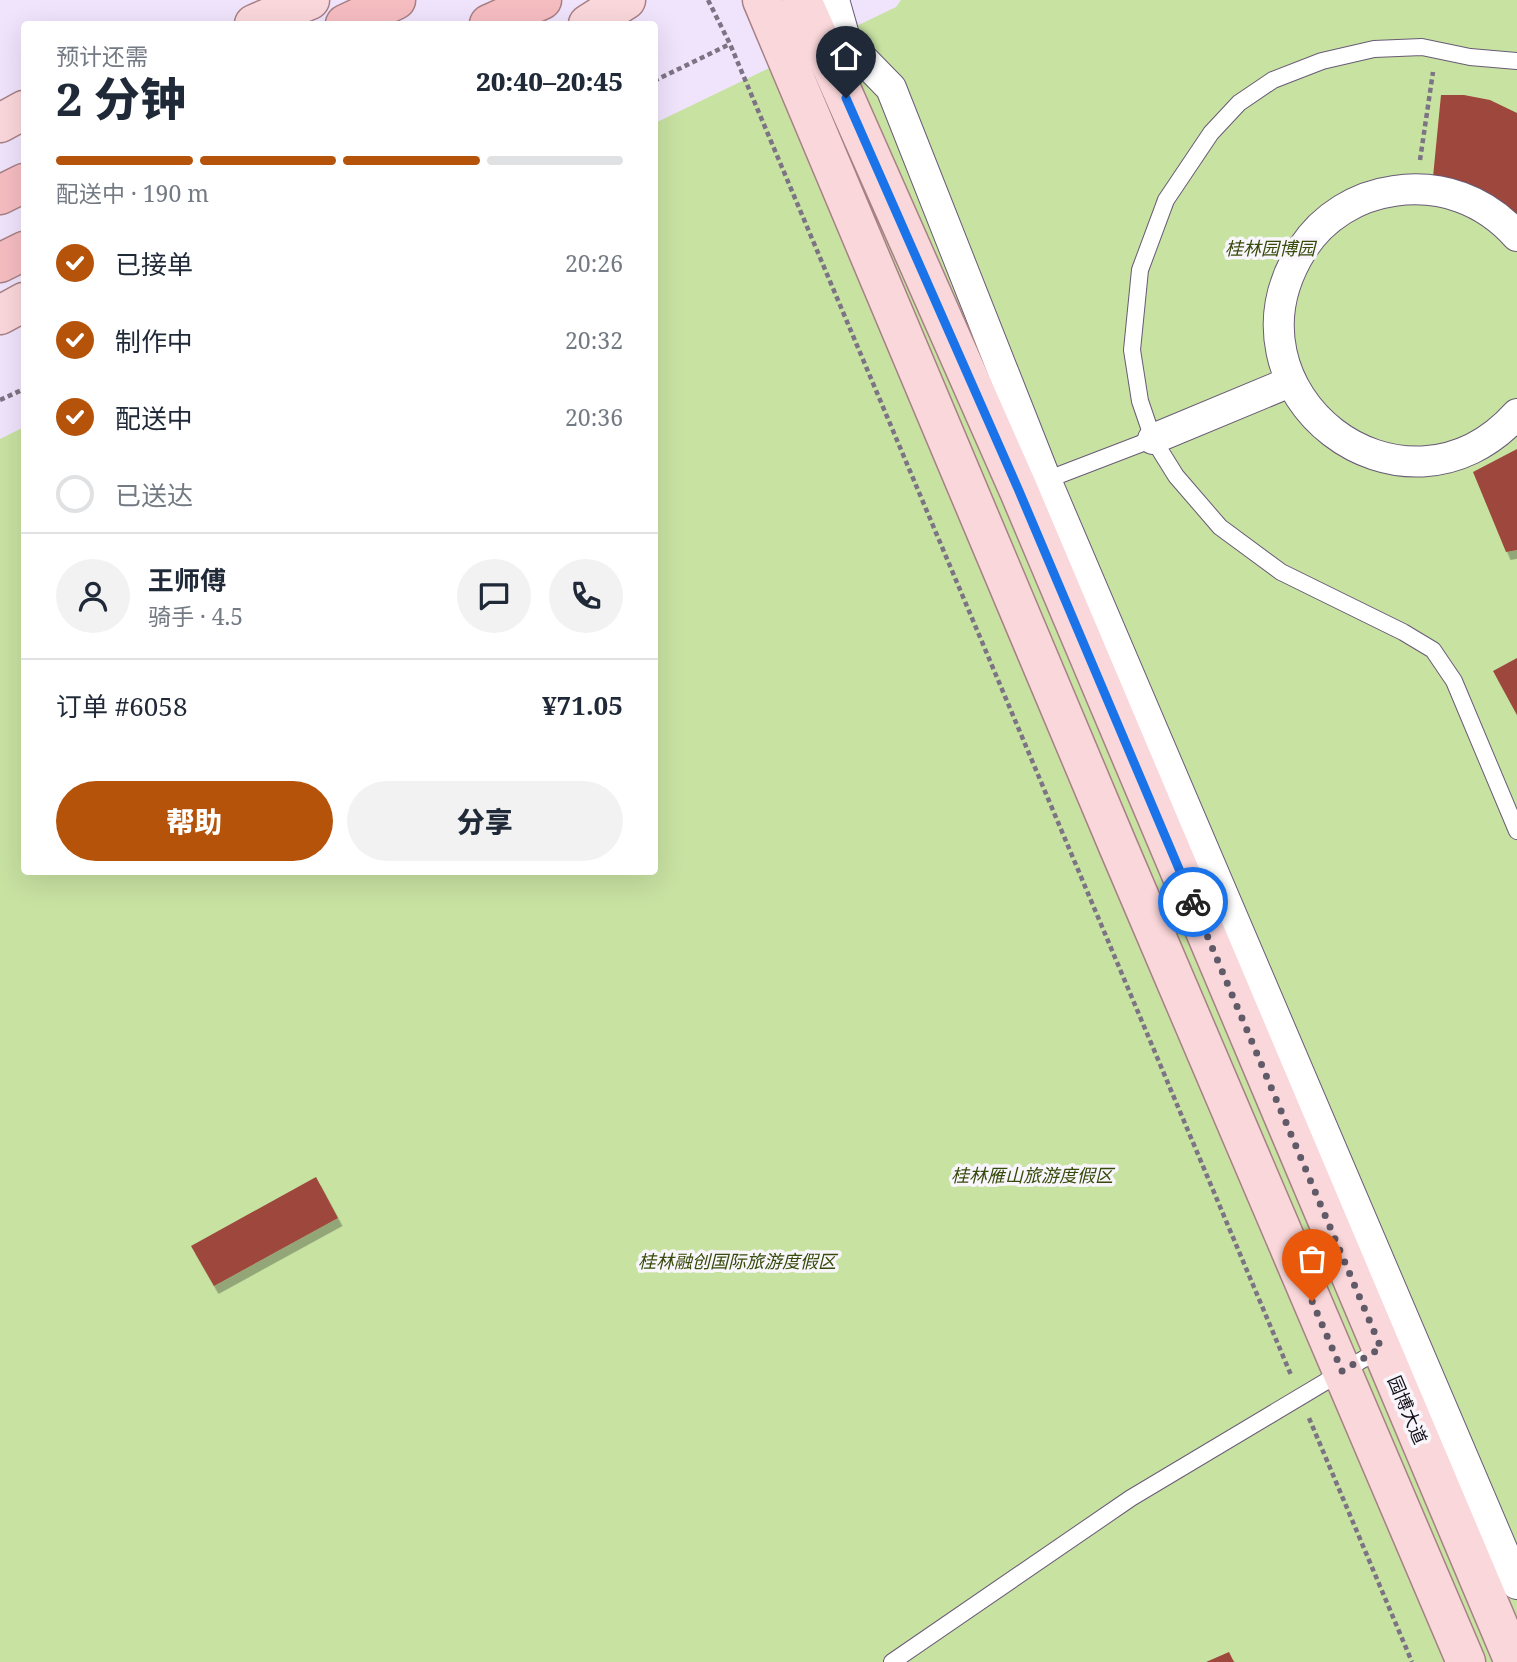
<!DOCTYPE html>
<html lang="zh">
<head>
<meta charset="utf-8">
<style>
	:root { --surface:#fff; --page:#f2f2f3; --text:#1f2937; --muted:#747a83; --line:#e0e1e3; --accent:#b45309 }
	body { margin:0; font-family:"Noto Serif","Noto Sans SC",serif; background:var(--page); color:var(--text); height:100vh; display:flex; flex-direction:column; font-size:26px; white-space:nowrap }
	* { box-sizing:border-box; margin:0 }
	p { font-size:23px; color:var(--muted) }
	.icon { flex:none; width:38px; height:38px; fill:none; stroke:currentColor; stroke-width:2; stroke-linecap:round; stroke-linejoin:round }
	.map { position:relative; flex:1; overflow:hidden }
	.sheet { position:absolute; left:21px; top:21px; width:637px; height:854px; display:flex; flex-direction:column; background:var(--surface); border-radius:7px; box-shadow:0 7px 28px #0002 }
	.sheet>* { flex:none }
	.pin { position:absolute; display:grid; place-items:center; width:60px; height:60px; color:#fff; margin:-72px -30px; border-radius:50% 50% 50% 0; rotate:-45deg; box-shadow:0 0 7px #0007 }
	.pin .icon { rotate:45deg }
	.courier { position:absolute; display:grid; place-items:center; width:70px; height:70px; margin:-35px; border:5px solid #1a73e8; border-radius:50%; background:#fff; color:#222; box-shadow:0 2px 9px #0007 }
	.head em { font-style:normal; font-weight:800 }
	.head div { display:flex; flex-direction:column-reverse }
	.head { display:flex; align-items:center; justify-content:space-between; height:119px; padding:0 35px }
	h1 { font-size:46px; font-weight:800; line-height:52px }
	.bar { display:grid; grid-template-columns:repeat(4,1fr); gap:10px 7px; align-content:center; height:84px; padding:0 35px }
	.bar i { height:9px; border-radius:5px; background:var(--line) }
	.bar .current { background:var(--accent) }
	.bar p { grid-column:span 4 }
	.line { display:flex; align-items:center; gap:18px; padding:0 35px; border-top:2px solid var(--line) }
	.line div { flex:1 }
	.round { display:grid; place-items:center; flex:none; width:74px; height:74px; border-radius:37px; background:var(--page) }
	ol { padding:0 35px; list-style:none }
	li { display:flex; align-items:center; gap:21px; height:77px }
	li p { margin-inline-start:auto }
	li .icon { padding:7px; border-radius:50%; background:var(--accent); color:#fff; stroke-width:4 }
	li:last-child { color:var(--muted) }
	li i { width:38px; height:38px; border:4px solid var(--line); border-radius:50% }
	.button { display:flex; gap:14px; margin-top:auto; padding:14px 35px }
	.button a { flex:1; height:80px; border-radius:42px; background:var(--accent); color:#fff; font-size:28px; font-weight:800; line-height:80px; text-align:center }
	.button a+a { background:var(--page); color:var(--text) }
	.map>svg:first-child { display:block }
	.green { fill:#c8e2a2 }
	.building { fill:#9e473d; filter:url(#shadow) }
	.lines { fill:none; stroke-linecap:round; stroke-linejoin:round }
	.lane-casing { stroke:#685b75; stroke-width:18 }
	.street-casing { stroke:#685b75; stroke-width:32 }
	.primary-casing { stroke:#a78086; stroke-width:41 }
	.highway-casing { stroke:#a78086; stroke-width:41 }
	.path { stroke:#7c7384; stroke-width:4.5; stroke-dasharray:5 3.5; stroke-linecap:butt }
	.lane { stroke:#fff; stroke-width:16 }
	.street { stroke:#fff; stroke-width:30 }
	.primary { stroke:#fad7da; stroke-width:38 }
	.highway { stroke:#f6bdc1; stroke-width:38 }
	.done { stroke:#615a68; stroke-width:7; stroke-dasharray:0 12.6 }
	.route { stroke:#1a73e8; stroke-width:9 }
	.labels { text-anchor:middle; stroke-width:7; stroke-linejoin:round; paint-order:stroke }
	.park-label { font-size:18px; font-style:italic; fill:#364a0a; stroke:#f8f5fb }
	.street-label { font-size:18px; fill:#140f19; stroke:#f8f5fb }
</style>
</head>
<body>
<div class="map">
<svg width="1517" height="1662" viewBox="0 0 1517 1662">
	<defs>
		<filter id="shadow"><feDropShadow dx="4.5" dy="8" stdDeviation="0" flood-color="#0004"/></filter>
	</defs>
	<rect width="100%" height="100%" fill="#f0e4fc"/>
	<path class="green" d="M901 0H1517V1662H0V439L24 427V872H654L655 123 896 7Z"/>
	<path class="building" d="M1441 95H1464L1490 100 1517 113V214L1476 188 1433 177Z
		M1517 449V550L1506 552 1473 472Z
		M1517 658V715L1493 671Z
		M316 1177 338 1218 214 1286 191 1246Z
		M1229 1652 1234 1662H1206Z"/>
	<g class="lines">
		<defs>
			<path id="lane" d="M1517 61 1470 57 1422 47 1374 49 1322 61 1273 80 1239 103 1211 133 1166 200 1140 270 1132 350 1140 401 1153 439 1176 476 1220 527 1281 572 1403 632 1433 650 1454 681 1517 831
				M1041 482 1153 439
				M892 1662 1131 1498 1382 1348"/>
			<path id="street" d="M834 0 846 42 891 88 1046 480 1517 1584
				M1517 236C1485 200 1441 184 1394 191 1357 196 1323 217 1303 248 1211 392 1403 540 1517 414
				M1153 439 1290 382"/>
			<path id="primary" d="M762 0 1118 846 1466 1662
				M802 0 1019 491 1514 1662
				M254 24 310 0
				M588 24 626 0
				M0 123 24 110
				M0 315 24 302"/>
			<path id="highway" d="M345 24 396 0
				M489 24 542 0
				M0 195 24 183
				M0 263 24 251"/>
		</defs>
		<use href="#lane" class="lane-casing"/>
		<use href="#street" class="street-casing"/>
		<use href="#primary" class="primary-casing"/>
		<use href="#highway" class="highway-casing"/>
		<path class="path" d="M708 0 730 44 1291 1375
			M654 81 730 44
			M1420 160 1433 72
			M0 400 24 389
			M1309 1418 1412 1662"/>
		<use href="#lane" class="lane"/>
		<use href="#street" class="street"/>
		<use href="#primary" class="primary"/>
		<use href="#highway" class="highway"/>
	</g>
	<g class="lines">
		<path class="done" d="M1193 902 1381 1348 1342 1371 1312 1301"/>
		<path class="route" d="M846 98 1019 491 1193 902"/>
	</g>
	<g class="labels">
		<g class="park-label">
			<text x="1270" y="255">桂林园博园</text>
			<text x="1032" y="1182">桂林雁山旅游度假区</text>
			<text x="737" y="1268">桂林融创国际旅游度假区</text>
		</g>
		<g class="street-label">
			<text transform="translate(1407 1410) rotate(67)" y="6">园博大道</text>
		</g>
	</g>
</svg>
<div class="pin" style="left:1312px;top:1301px;background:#ea580c"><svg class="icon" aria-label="bag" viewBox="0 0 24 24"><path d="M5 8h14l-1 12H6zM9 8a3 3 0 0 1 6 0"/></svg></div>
<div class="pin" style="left:846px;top:98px;background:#1f2937"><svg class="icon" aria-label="home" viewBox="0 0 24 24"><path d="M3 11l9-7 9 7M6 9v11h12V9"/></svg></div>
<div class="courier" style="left:1193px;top:902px"><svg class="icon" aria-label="bike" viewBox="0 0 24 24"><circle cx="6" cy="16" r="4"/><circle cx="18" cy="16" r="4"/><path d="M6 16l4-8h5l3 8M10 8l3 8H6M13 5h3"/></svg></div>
<section class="sheet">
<div class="head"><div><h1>2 分钟</h1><p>预计还需</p></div><em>20:40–20:45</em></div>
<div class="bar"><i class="current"></i><i class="current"></i><i class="current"></i><i></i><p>配送中 · 190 m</p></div>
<ol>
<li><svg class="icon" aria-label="check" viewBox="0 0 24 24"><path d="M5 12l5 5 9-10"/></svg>已接单<p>20:26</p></li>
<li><svg class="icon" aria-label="check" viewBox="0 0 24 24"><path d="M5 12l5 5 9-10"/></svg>制作中<p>20:32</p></li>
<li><svg class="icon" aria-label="check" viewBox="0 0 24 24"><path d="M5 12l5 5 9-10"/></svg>配送中<p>20:36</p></li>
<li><i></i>已送达</li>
</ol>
<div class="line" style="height:126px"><a class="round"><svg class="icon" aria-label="person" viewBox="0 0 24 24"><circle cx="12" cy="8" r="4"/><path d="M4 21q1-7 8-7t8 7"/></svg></a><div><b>王师傅</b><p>骑手 · 4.5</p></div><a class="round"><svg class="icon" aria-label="chat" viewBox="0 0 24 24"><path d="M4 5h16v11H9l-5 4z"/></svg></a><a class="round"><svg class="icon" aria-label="phone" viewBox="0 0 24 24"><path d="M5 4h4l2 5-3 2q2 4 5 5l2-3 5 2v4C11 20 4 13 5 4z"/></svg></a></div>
<div class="line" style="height:91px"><div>订单 #6058</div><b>¥71.05</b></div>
<div class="button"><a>帮助</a><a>分享</a></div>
</section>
</div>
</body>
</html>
